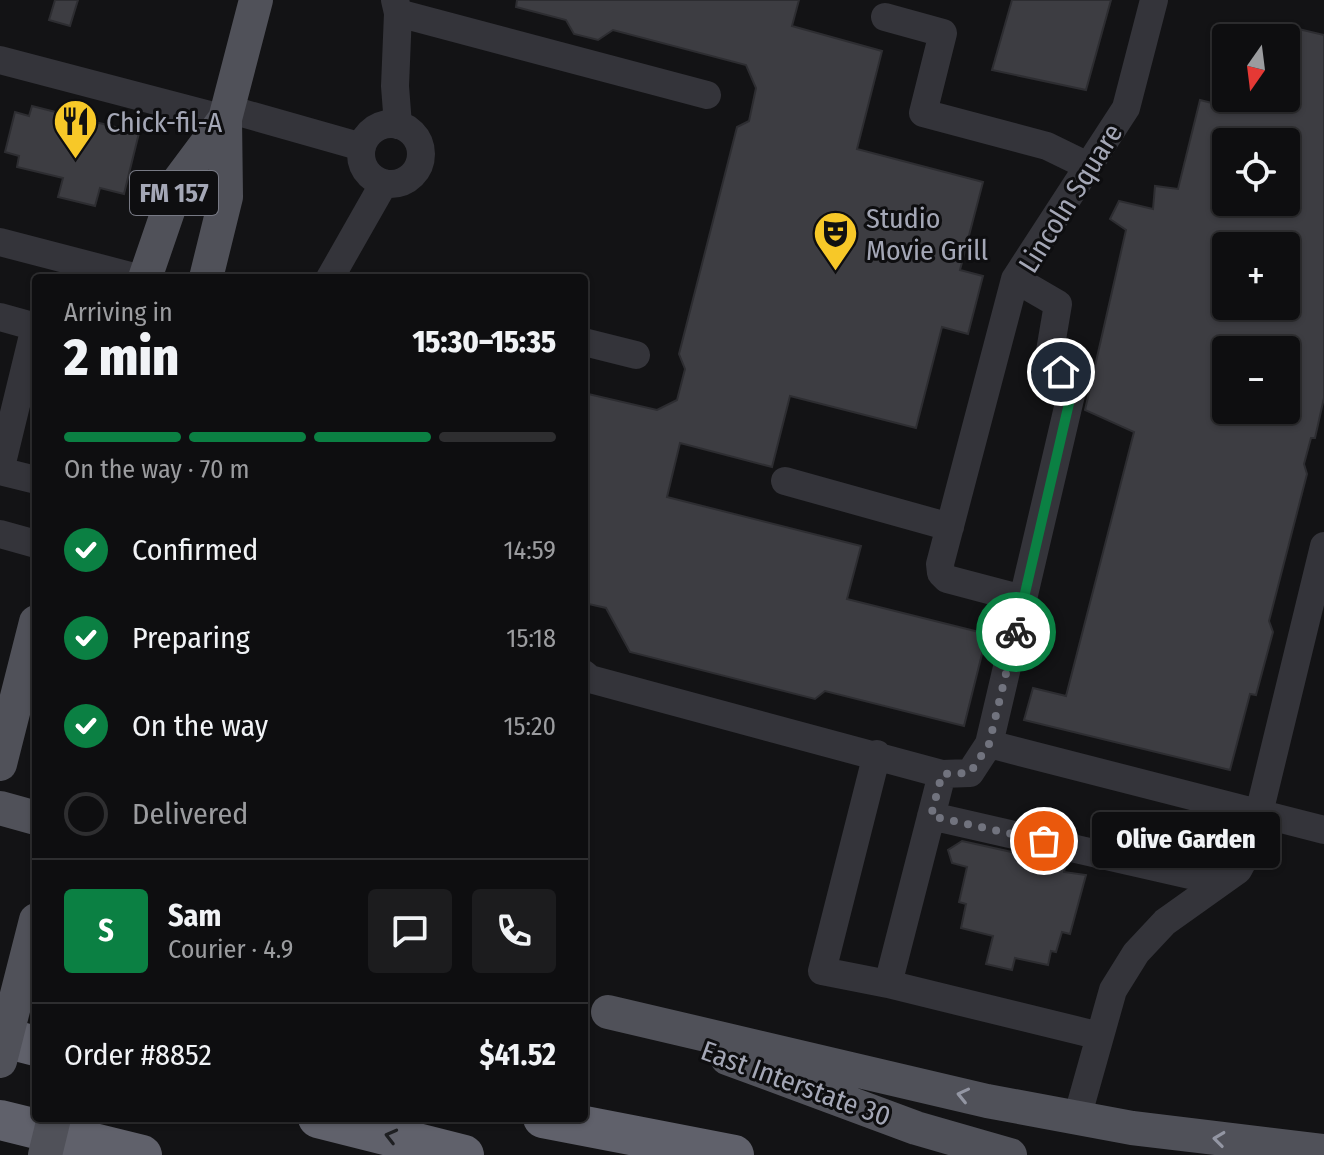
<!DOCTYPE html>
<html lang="en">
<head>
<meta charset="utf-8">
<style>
	:root { --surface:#0e0e10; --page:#1c1c1e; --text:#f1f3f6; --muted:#9b9c9f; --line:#2e2e30; --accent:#0b8043 }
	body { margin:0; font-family:"Fira Sans Condensed",sans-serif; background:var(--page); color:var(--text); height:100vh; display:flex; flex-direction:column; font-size:30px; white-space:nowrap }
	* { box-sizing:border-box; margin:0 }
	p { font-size:26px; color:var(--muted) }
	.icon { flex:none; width:44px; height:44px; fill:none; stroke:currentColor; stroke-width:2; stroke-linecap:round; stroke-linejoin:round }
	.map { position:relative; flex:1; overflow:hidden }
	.details { position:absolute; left:32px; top:274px; width:556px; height:848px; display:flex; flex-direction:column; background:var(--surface); border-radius:8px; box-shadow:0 2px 6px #0004,0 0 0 2px var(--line) }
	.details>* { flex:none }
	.needle { width:52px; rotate:194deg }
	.tools { position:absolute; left:1212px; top:24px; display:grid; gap:16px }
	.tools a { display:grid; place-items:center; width:88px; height:88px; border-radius:8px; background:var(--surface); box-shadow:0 2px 6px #0004,0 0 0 2px var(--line); font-size:40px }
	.pin { position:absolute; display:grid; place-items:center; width:68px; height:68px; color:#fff; margin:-34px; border:4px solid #fff; border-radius:50%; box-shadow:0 2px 8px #0007 }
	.courier { position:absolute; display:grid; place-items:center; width:80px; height:80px; margin:-40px; border:6px solid #0b8043; border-radius:50%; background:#fff; color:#222; box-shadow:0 2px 10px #0007 }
	.bubble { position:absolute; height:56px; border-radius:8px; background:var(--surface); box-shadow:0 2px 6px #0004,0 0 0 2px var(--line); font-size:26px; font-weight:800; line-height:56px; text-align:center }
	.overview em { font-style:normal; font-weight:800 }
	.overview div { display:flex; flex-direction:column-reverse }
	.overview { display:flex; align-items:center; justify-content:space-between; height:136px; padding:0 32px }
	h1 { font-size:52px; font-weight:800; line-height:60px }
	.bar { display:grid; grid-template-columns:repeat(4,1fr); gap:12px 8px; align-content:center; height:96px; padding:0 32px }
	.bar i { height:10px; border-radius:6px; background:var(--line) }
	.bar .on { background:var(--accent) }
	.bar p { grid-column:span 4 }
	.line { display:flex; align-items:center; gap:20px; padding:0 32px; border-top:2px solid var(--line) }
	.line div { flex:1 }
	.round { display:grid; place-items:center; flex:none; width:84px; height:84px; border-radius:8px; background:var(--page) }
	ol { padding:0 32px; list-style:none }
	li { display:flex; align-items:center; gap:24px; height:88px }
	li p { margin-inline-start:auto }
	li .icon { padding:8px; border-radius:50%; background:var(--accent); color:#fff; stroke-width:4 }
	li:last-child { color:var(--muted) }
	li i { width:44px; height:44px; border:4px solid var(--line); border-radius:50% }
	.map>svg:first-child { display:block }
	.building { fill:#3d3d42; stroke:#2d2d31; stroke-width:2; fill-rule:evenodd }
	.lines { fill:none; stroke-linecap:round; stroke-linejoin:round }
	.minor { stroke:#34343a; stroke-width:28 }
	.major { stroke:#505159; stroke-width:34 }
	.highway { stroke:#60616b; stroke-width:40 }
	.major-bridge { stroke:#505159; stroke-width:34 }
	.oneway { stroke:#9396a3 }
	.oneway2 { stroke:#1e1f22 }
	.done { stroke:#71737e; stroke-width:8; stroke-dasharray:0 14.4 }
	.route { stroke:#0b8043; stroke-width:10 }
	.labels { text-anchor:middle; stroke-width:6; stroke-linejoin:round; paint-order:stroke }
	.shield { fill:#0e0e10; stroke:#777984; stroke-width:2 }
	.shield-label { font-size:26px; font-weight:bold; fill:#a4a7b6 }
	.poi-label { font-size:28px; fill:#a4a7b6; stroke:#0e0e10; text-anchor:start }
	.street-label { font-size:28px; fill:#a4a7b6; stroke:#0e0e10 }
</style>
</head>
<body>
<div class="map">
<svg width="1324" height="1155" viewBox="0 0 1324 1155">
	<rect width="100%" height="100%" fill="#131315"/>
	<path class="building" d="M55 0H78L70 26 49 20Z
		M517 0H799L792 26 882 51 857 149 983 182 960 270 983 276 968 334 942 327 916 428 790 396 772 467 680 443 667 497 861 546 847 599 987 634 964 726 825 691 815 699 630 652 606 608 584 603V393L657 410 677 400 685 369 679 354 737 127 749 121 756 88 746 65 613 30 598 40 574 34 566 20 516 7Z
		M1012 0H1111L1086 90 992 70Z
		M1286 26 1324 35V398L1315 438H1311L1304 464 1307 474 1269 621 1273 632 1256 695 1250 694 1230 770 1024 720 1033 688 1066 696 1134 432 1085 410 1126 230 1110 219 1119 201 1153 209 1155 186 1178 189 1200 100 1240 110 1243 98H1286ZM1226 142H1286V202H1226ZM1226 246H1286V306H1226ZM1226 350H1286V410H1226Z
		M32 106 139 133 124 194 100 188 95 206 58 197 63 178 17 167 19 156 5 152 15 112 29 116Z
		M962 841 1066 864 1064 872 1086 875 1070 934 1062 932 1056 952 1051 951 1048 965 1015 958 1012 970 986 964 993 936 961 928 966 904 959 902 967 867 952 863 948 850Z"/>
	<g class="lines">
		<path class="minor" d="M395 0 398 13 707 95
			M398 13 395 86 398 125
			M885 17 943 33 923 113 1047 146 1088 166
			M0 60 225 119
			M228 109 362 147
			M361 154a30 30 0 1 1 60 0a30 30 0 1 1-60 0Z
			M0 242 138 278
			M330 278 384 183
			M1015 279 940 564 941 573 947 579 1023 599
			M0 317 36 327
			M584 342 636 355
			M0 471 35 327
			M0 471 36 480
			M785 481 950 527
			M0 534 36 544
			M584 674 590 679 942 774 970 773 989 744 1073 386 1049 357 1058 304 1015 279 1126 108 1154 0
			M989 744 1324 830
			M877 754 822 971 888 984 1100 1036
			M931 816 1221 882
			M888 984 942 774
			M1077 1118 1113 990 1136 953 1165 922 1238 870 1251 846 1324 546"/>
		<path class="major" d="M145 278 178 182 225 119
			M206 278 226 197 225 119 256 0
			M0 764 36 622
			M0 808 36 818
			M608 1012 987 1101 1132 1128 1324 1151
			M727 1058 916 1128 1010 1155"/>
		<path class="highway" d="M0 1037 36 1046
			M318 1118 464 1155
			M543 1118 734 1155
			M0 1120 142 1155"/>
		<path class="major-bridge" d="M0 1061 36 920
			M45 1155 54 1118"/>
	</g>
	<defs><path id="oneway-chevron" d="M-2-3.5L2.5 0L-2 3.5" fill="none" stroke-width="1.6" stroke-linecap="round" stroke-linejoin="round" transform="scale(2)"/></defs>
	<g class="oneway">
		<use href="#oneway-chevron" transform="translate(963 1095) rotate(-167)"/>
		<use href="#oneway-chevron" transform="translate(1219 1139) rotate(-173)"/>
	</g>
	<use class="oneway2" href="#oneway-chevron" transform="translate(391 1136) rotate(-166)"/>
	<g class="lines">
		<path class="done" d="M1016 632 989 744 970 773 942 774 931 816 1044 841"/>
		<path class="route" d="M1016 632 1073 386 1061 372"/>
	</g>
	<defs>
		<symbol id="restaurant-pin" viewBox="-11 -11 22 30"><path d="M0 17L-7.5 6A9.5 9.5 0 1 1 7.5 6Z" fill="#f7c828" stroke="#0e0e10"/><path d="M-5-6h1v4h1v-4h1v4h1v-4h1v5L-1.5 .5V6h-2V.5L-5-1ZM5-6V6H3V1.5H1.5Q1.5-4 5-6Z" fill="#111"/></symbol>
		<symbol id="theatre-pin" viewBox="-11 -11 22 30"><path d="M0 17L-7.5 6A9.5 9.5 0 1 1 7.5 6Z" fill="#f7c828" stroke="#0e0e10"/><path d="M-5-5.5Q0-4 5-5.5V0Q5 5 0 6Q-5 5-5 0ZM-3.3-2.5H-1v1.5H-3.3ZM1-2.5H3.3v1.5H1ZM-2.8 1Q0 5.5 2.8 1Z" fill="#111"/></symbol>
	</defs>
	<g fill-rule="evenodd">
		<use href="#restaurant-pin" x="50" y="96" width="51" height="69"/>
		<use href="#theatre-pin" x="810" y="208" width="51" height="69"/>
	</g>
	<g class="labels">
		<rect class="shield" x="130" y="171" width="88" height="44" rx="6"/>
		<g class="shield-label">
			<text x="174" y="202">FM 157</text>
		</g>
		<g class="poi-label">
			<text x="106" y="132">Chick-fil-A</text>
			<text x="866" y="228">Studio<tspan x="866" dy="32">Movie Grill</tspan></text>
		</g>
		<g class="street-label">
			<text transform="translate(1070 198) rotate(-58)" y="10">Lincoln Square</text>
			<text transform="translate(796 1083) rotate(20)" y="10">East Interstate 30</text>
		</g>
	</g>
</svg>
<div class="tools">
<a><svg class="needle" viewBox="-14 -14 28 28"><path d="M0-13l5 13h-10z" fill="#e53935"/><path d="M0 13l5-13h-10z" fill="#9b9c9f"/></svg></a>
<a><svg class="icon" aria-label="locate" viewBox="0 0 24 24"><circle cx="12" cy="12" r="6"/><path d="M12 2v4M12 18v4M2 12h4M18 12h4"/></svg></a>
<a>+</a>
<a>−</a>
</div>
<div class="pin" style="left:1044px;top:841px;background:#ea580c"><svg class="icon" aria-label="bag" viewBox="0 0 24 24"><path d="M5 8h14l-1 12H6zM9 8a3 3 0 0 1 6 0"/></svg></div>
<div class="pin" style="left:1061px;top:372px;background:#1f2937"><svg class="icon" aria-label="home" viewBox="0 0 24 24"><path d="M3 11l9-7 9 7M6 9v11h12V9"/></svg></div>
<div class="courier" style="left:1016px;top:632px"><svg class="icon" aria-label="bike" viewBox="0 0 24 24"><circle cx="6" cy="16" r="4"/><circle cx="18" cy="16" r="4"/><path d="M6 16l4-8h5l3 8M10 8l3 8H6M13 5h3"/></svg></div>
<div class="bubble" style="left:1092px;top:812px;width:188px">Olive Garden</div>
<section class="details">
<div class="overview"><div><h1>2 min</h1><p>Arriving in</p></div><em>15:30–15:35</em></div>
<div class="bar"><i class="on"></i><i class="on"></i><i class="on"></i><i></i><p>On the way · 70 m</p></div>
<ol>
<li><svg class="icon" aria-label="check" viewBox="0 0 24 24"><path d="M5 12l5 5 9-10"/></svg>Confirmed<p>14:59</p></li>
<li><svg class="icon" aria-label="check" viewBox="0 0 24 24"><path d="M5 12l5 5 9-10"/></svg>Preparing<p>15:18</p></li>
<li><svg class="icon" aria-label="check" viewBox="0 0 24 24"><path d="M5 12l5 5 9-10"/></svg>On the way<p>15:20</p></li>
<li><i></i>Delivered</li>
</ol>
<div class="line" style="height:144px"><b class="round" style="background:var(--accent);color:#fff">S</b><div><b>Sam</b><p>Courier · 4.9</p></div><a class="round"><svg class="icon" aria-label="chat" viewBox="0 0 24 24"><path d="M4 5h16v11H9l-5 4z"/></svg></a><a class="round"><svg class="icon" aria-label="phone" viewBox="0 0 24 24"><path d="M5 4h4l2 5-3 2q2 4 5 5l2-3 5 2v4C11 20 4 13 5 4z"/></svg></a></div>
<div class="line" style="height:104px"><div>Order #8852</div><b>$41.52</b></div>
</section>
</div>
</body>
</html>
